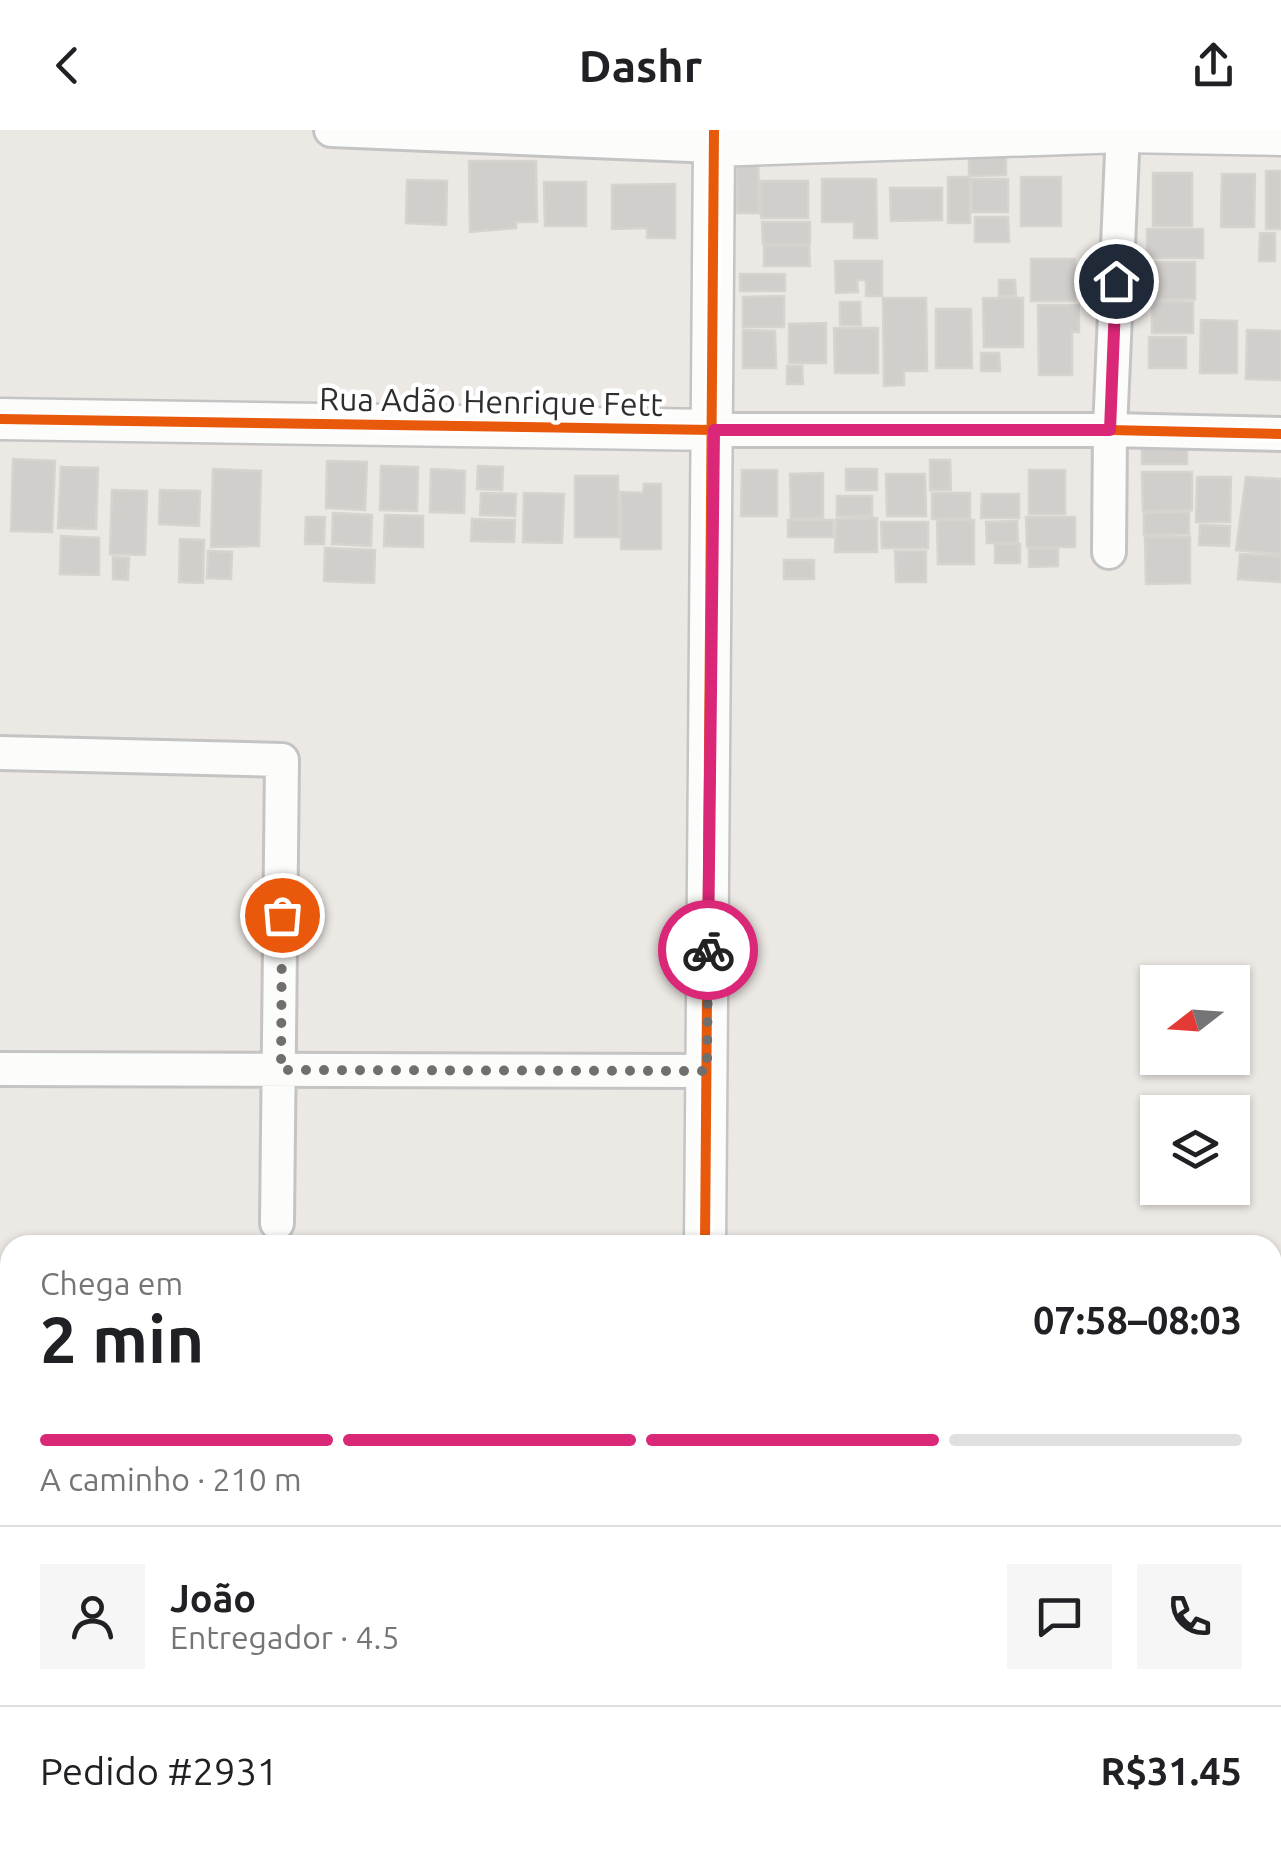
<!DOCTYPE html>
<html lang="pt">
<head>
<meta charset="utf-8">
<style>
	:root { --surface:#fff; --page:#f6f6f6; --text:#202124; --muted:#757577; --line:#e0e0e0; --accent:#db2777 }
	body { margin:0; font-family:Ubuntu,sans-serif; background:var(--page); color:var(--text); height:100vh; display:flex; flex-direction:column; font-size:38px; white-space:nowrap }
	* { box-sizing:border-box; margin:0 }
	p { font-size:32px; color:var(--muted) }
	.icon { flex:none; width:55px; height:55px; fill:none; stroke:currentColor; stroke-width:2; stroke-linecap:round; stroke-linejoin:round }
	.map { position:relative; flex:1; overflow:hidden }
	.side { position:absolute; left:0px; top:1105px; width:1282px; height:622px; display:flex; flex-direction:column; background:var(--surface); border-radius:30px 30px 0 0; box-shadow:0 2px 8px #0004 }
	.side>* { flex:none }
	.needle { width:65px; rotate:253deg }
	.controls { position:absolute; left:1140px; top:835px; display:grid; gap:20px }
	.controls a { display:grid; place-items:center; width:110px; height:110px; border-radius:0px; background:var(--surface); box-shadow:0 2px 8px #0004; font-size:50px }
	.pin { position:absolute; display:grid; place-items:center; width:85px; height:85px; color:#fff; margin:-42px; border:5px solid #fff; border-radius:50%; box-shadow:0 2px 10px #0007 }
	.courier { position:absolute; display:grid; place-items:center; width:100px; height:100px; margin:-50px; border:8px solid #db2777; border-radius:50%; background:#fff; color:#222; box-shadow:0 2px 12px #0007 }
	.head em { font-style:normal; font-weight:700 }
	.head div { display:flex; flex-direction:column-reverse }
	.head { display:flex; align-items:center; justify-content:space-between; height:170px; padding:0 40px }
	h1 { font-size:65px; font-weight:700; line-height:75px }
	.bar { display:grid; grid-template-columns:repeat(4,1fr); gap:15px 10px; align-content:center; height:120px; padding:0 40px }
	.bar i { height:12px; border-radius:8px; background:var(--line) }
	.bar .on { background:var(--accent) }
	.bar p { grid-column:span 4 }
	.line { display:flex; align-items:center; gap:25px; padding:0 40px; border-top:2px solid var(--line) }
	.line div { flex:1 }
	.round { display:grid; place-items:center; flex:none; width:105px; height:105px; border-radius:0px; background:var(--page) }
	header { display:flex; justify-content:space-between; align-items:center; height:130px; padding:0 40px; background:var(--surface); font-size:45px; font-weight:700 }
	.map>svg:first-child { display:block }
	.building { fill:#d1cecb; stroke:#d7d4d0; stroke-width:2.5 }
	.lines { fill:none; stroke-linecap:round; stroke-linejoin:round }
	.service-casing { stroke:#c5c4c5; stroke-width:22 }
	.minor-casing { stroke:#c5c4c5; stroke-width:38 }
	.tertiary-casing { stroke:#c5c4c5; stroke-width:45 }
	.service { stroke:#fcfcfb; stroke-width:18 }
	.minor { stroke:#fcfcfb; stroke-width:32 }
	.tertiary { stroke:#fcfcfb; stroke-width:40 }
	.cycleway-casing { stroke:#fff; stroke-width:16 }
	.cycleway { stroke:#e8590c; stroke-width:10 }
	.done { stroke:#706f6e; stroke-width:10; stroke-dasharray:0 18 }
	.route { stroke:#db2777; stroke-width:12 }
	.labels { text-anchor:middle; stroke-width:9; stroke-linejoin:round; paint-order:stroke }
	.street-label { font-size:32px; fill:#2e2e2e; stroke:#fff }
</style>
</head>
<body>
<header><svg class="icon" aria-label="back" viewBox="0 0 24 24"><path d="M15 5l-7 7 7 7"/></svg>Dashr<svg class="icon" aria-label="share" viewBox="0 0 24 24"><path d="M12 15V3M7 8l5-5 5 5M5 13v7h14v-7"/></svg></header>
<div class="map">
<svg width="1281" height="1727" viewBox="0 0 1281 1727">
	<rect width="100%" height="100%" fill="#ece8e4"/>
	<path class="building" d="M969 24H1006V45L969 46Z
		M737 28H758L759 83H737Z
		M469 31H536L537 92H516V98L470 102Z
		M1266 41H1281V99H1266Z
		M1153 43H1192V96H1153Z
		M1222 44H1255L1254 97H1221Z
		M948 47H970V93H948Z
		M1021 47H1061V96H1021Z
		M822 49H876L877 108H854V92H822Z
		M972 49H1008V82H972Z
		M407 50 447 51 446 95 406 93Z
		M761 51H808V88H761Z
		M544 52H586V96H545Z
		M675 54V108H647V98L612 99V55Z
		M890 58H942V90L891 91Z
		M975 87H1008L1009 112H975Z
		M762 92H810V114H763Z
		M1147 99H1203V128H1147Z
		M1260 103H1275V131H1259Z
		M764 116H809L810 136H764Z
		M1031 129H1075V171H1031Z
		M835 131H882V166H866V150H857L858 162 836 163Z
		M1151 132H1195V169L1151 170Z
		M740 144H785V161H740Z
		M999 150H1015L1016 166H999Z
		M784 166V197H743V167Z
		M883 168H926L927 241H904V255L884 256Z
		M983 168H1023V217H984Z
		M840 172H860L861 195H840Z
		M1152 172H1193V203H1152Z
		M1038 175H1079V202H1072V245H1039Z
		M936 179H971L972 238H936Z
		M1201 190 1237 191V243H1200Z
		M826 193V233H789V194Z
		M834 198H878V243H835Z
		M743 200 775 201 776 238H743Z
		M1247 200 1281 201V250L1246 249Z
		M1149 207H1186V238H1149Z
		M981 223H999L1000 241H981Z
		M787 236H802L803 254H787Z
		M1142 317H1187V334H1142Z
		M13 329 55 331 52 402 11 401Z
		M930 330H950L951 360H930Z
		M327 331 367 332 365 380 326 378Z
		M381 336 418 337 417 381 380 380Z
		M478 336 503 337 502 360 477 359Z
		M61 337 98 338 96 399 58 398Z
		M213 339 261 341 259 416 211 417Z
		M431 339 465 341 464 383 430 382Z
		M846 339H877V360H846Z
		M742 340H777V386H741Z
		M1029 340H1065V384H1029Z
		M1142 342H1192V380L1143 381Z
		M823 343V388H791L790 344Z
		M886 344H925L926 386H887Z
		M575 346H618L619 407H575Z
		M1197 347H1231L1230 392H1196Z
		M1246 347 1281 349V424L1236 420Z
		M644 354H661V419H621V362L643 363Z
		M112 360 147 361 145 425 110 424Z
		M160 360 200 361 199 396 159 394Z
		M481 363 516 364 515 386 480 385Z
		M524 363 564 364 562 413 523 412Z
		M932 363H970V388L932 389Z
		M982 364H1019V388H981Z
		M837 366H872V386H837Z
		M1189 382V404L1144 405V383Z
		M333 383 372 385 371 416 332 414Z
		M385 385 423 386V417L384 416Z
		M306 387H325L324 414H305Z
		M1026 387H1075V417H1027Z
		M877 388V422H835L836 389Z
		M472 389 515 390 514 412 471 411Z
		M788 390H833V407H788Z
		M937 390H974V434H938Z
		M1017 391 1018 413H987L986 392Z
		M881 392H928V418H882Z
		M1200 395 1230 396 1229 416 1199 415Z
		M61 406 99 408V445L60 444Z
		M1145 407H1190V453L1146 454Z
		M180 409 204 410 203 453 179 452Z
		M995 414H1020V433H995Z
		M325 418 375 420 374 453 324 451Z
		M1029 419H1058V436L1029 437Z
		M208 421 232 422 231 449 207 448Z
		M895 421H926V452H896Z
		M1240 424 1281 426V452L1238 449Z
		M113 427 129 428 128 450 113 449Z
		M784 430H814V449H784Z
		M10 1507V1614H0V1508Z
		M53 1718 54 1727H11V1719Z
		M64 1718H110V1727H64Z
		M188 1718H225V1727H188Z
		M907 1718H954V1727H907Z
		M1079 1718H1116V1727H1079Z
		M1167 1718H1226V1727H1167Z"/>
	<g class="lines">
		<defs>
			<path id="service" d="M318 1718V1727"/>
			<path id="minor" d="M331 0 714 16V0
				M713 300H1110L1281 304
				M1109 422 1110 300 1123 0
				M0 623 282 630 277 1093
				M0 939 707 941"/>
			<path id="tertiary" d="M0 289 713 300
				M705 1115 714 16 1123 2 1281 5
				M700 1727V1718"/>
		</defs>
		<use href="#service" class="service-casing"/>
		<use href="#minor" class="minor-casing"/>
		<use href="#tertiary" class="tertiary-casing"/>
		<use href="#service" class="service"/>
		<use href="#minor" class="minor"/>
		<use href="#tertiary" class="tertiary"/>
		<defs>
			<path id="cycleway" d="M0 289 713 300H1110L1281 304
				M705 1115 714 0"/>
		</defs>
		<use href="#cycleway" class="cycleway-casing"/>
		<use href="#cycleway" class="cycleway"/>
	</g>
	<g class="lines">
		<path class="done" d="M282 785 281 940 707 941 708 820"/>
		<path class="route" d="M708 820 714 300H1110L1116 151"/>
	</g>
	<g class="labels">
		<g class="street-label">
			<text transform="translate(491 272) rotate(1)" y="11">Rua Adão Henrique Fett</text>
		</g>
	</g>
</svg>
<div class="controls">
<a><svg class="needle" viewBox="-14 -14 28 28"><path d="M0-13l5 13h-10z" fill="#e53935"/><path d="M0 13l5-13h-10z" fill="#757577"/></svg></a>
<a><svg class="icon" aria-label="layers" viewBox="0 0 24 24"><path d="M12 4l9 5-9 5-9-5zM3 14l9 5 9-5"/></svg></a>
</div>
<div class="pin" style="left:282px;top:785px;background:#ea580c"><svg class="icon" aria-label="bag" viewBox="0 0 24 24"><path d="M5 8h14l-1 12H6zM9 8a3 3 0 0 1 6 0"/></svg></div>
<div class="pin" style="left:1116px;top:151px;background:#1f2937"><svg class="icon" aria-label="home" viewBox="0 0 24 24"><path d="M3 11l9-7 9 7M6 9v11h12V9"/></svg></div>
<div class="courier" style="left:708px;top:820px"><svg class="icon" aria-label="bike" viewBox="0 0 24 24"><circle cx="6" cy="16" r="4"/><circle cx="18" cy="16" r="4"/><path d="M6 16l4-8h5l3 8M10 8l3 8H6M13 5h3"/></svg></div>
<section class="side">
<div class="head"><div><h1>2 min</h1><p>Chega em</p></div><em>07:58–08:03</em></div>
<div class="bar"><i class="on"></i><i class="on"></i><i class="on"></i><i></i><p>A caminho · 210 m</p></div>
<div class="line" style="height:180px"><a class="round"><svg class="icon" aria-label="person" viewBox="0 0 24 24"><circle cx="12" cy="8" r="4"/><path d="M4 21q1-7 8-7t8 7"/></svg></a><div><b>João</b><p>Entregador · 4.5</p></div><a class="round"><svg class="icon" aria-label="chat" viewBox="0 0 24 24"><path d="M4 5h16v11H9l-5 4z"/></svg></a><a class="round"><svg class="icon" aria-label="phone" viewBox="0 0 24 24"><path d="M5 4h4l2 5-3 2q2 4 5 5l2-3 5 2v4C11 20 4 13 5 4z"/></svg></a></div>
<div class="line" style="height:130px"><div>Pedido #2931</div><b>R$31.45</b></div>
</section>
</div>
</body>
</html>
